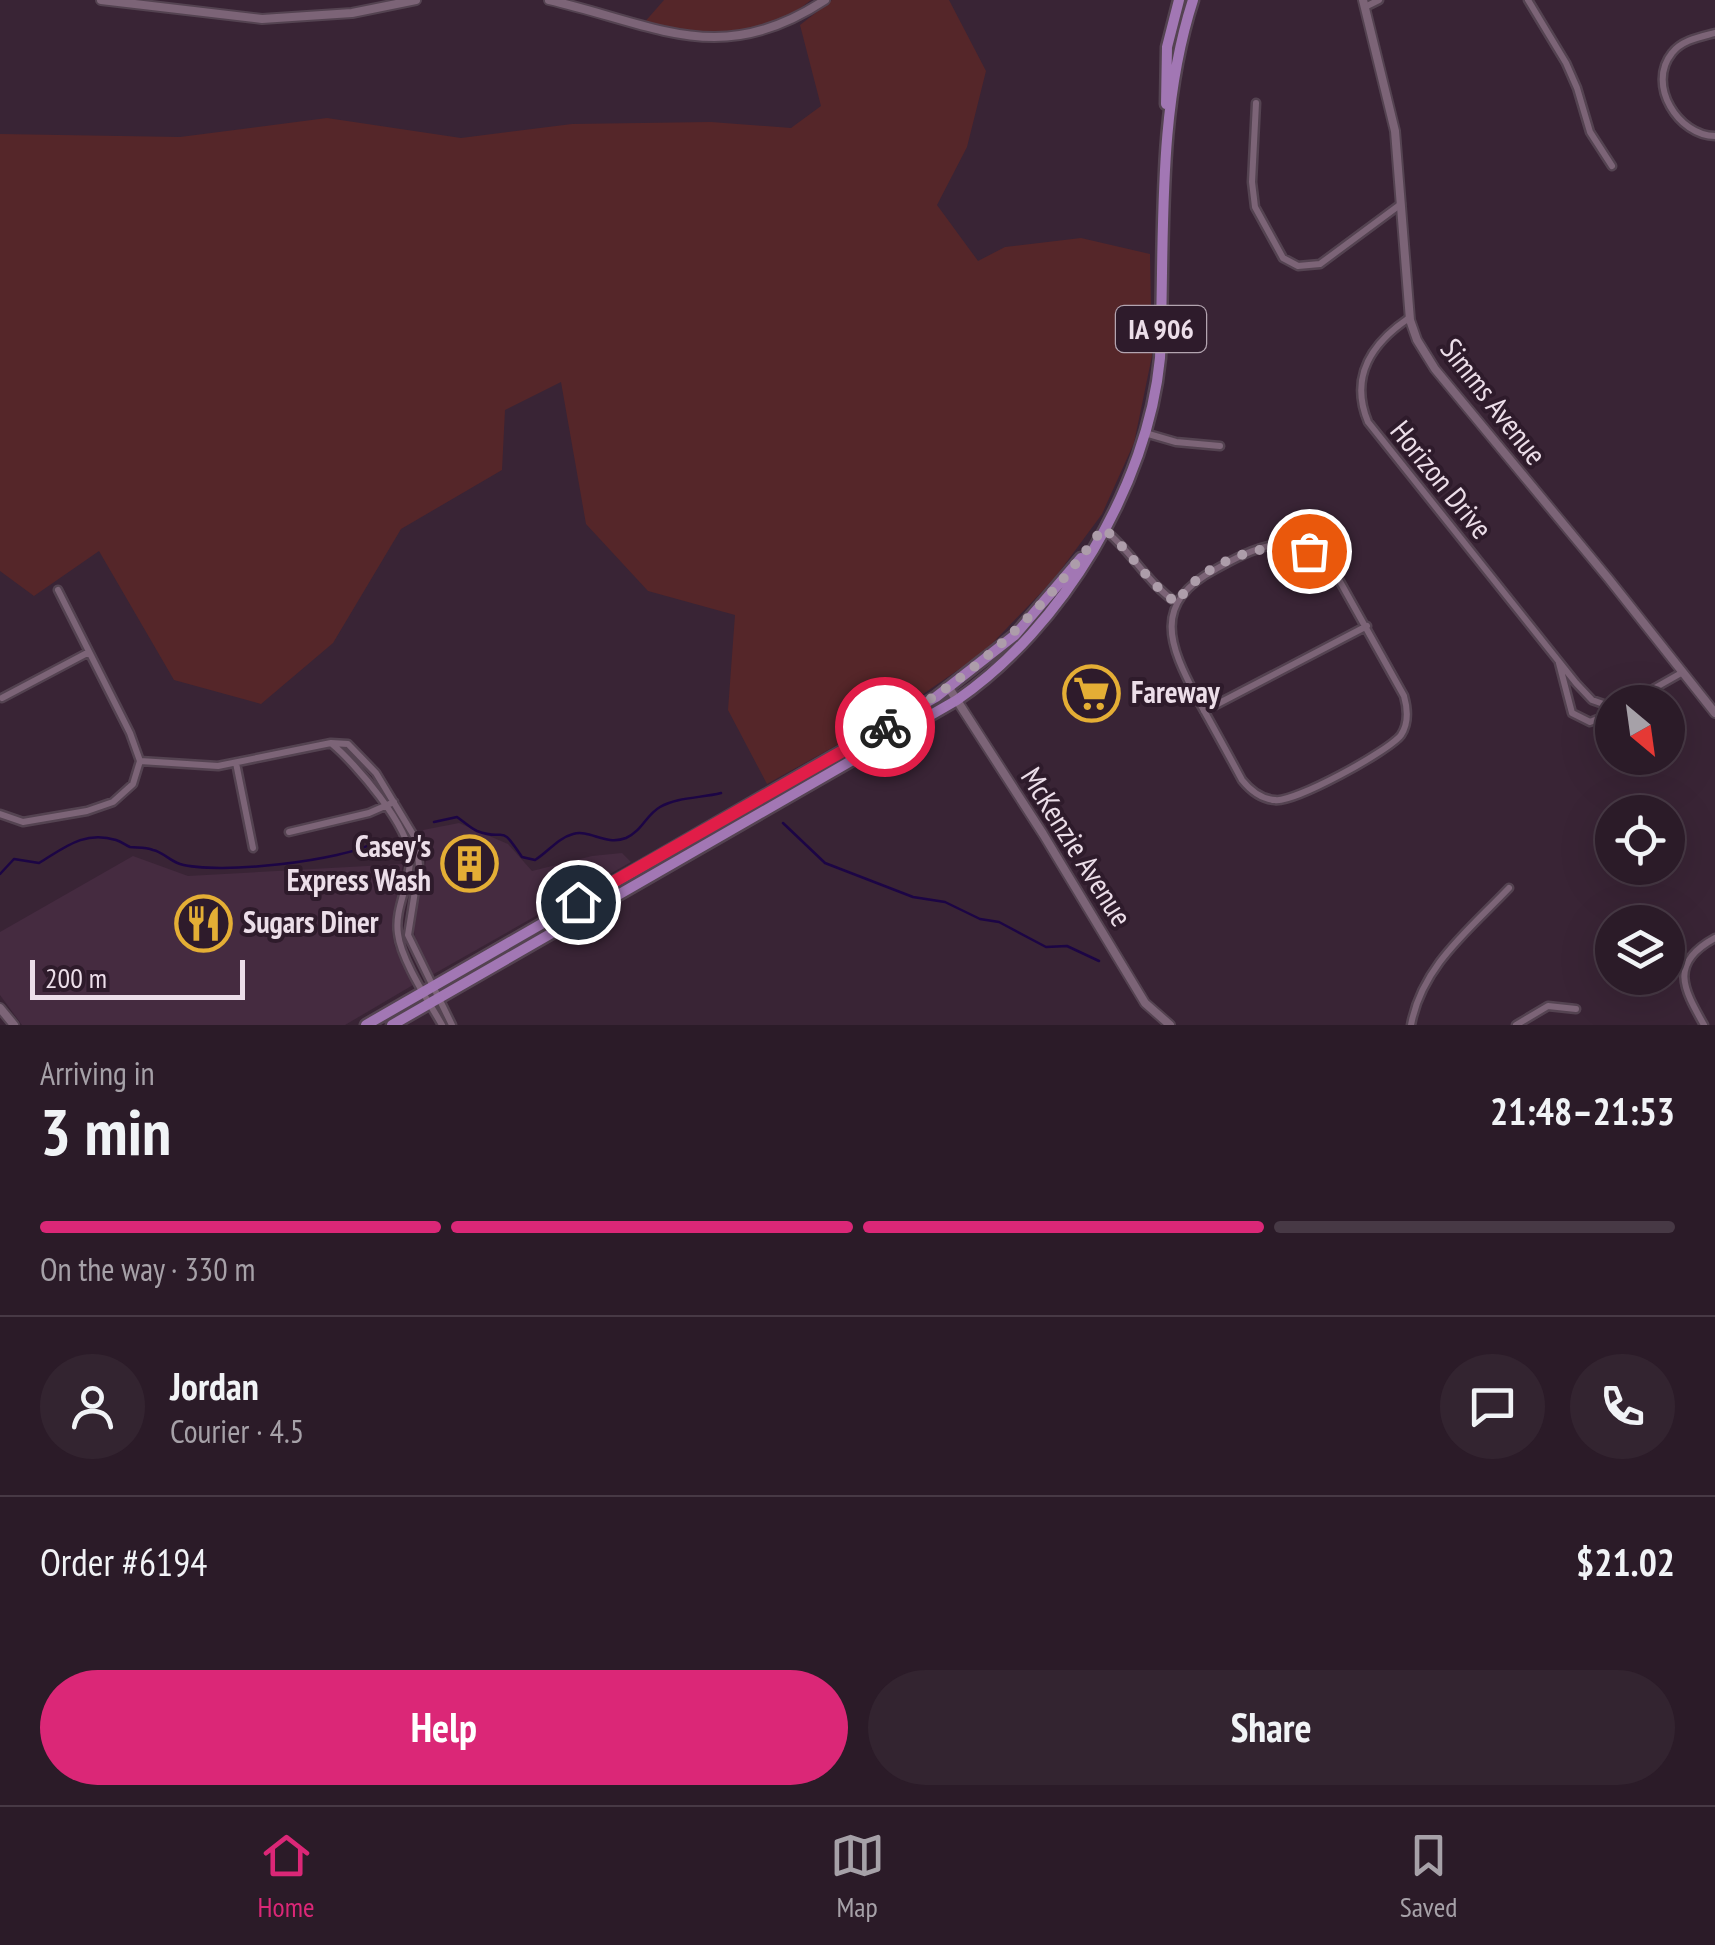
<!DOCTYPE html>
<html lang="en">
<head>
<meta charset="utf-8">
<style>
	:root { --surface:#2b1b28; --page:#332430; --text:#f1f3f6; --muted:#a6a1a8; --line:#473945; --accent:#db2777 }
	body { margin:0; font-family:"PT Sans Narrow",sans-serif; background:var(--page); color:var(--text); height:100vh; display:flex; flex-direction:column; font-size:38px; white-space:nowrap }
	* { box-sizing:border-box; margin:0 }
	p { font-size:32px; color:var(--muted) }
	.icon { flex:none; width:55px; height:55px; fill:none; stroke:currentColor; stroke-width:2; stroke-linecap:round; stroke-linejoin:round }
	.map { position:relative; height:1025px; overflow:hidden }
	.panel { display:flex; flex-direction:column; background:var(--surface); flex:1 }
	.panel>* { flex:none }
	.needle { width:65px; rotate:151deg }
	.tools { position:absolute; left:1595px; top:685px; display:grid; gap:20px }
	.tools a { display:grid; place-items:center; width:90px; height:90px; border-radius:50%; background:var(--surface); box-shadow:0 10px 40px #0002,0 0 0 2px var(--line); font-size:50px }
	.scale { position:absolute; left:30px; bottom:25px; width:215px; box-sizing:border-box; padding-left:10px; border:5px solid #ecdee9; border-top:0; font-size:28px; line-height:35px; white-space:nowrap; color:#ecdee9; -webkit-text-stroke:8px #2e1b2b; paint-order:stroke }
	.pin { position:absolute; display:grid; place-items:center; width:85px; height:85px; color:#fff; margin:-42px; border:5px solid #fff; border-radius:50%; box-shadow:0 2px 10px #0007 }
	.courier { position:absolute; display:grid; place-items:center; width:100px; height:100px; margin:-50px; border:8px solid #e11d48; border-radius:50%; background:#fff; color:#222; box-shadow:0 2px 12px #0007 }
	.head em { font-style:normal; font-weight:700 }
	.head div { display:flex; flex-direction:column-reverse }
	.head { display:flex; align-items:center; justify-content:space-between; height:170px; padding:0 40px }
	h1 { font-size:65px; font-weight:700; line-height:75px }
	.bar { display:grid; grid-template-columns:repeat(4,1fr); gap:15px 10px; align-content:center; height:120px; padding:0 40px }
	.bar i { height:12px; border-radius:8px; background:var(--line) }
	.bar .active { background:var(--accent) }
	.bar p { grid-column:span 4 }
	.line { display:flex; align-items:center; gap:25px; padding:0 40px; border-top:2px solid var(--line) }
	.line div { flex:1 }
	.round { display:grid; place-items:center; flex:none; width:105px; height:105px; border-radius:52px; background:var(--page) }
	.action { display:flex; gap:20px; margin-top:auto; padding:20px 40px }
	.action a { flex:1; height:115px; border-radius:60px; background:var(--accent); color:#fff; font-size:40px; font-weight:700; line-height:115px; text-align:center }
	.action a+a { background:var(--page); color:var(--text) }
	.menu { display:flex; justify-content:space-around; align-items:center; height:140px; border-top:2px solid var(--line); background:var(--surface); font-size:28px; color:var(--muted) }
	.menu a { display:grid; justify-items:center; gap:5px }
	.menu .active { color:var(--accent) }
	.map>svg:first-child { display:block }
	.built { fill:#452b40 }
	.green { fill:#552629 }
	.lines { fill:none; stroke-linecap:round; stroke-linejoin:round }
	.stream { stroke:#1c0545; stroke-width:2.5 }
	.minor-casing { stroke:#544351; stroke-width:11 }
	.tertiary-casing { stroke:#544351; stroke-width:12 }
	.primary-casing { stroke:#544351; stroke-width:15 }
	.minor { stroke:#7c6477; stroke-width:6 }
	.tertiary { stroke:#7c6477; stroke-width:8 }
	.primary { stroke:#a277b4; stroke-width:10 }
	.done { stroke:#ad9daa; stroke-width:10; stroke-dasharray:0 18 }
	.route { stroke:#e11d48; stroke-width:12 }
	.labels { text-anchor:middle; stroke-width:8; stroke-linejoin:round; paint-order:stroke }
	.shield { fill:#2e1b2b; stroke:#b3a4b0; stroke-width:2.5 }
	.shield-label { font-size:28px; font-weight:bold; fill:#ecdee9 }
	.street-label { font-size:30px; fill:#ecdee9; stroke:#2e1b2b }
	.poi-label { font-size:30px; font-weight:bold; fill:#ecdee9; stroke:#2e1b2b; text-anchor:start }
</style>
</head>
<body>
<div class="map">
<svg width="1715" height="1025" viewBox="0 0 1715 1025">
	<rect width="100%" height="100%" fill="#392435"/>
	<path class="built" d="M459 823 508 844 532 871 592 856 622 853 631 862 432 975 416 942 413 926 428 851 423 830Z
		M133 856 188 876 403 864 392 933 395 947 413 985 345 1025H22L0 995V932Z"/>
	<path class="green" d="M664 0H811L776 27 699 37 643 24Z
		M832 0H949L986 71 967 147 937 205 978 261 1005 247 1081 238 1150 254 1152 356 1134 443 1102 514 1054 579 984 652 900 710 767 784 728 710 735 615 648 591 586 524 561 382 505 410 502 470 401 529 333 643 261 704 174 680 99 551 34 596 0 571V134L180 137 327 118 461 138 572 124 711 122 791 128 821 106 800 25Z"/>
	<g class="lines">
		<path class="stream" d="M434 822 457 817C463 821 470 828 477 831 509 843 497 820 522 857L535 860C548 852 558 838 573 834 590 829 605 846 626 838 642 831 646 815 660 807 677 797 702 798 721 793
			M783 823 825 863 913 897 945 902 980 919 999 922 1046 947 1067 946 1099 961
			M0 874 14 859 39 863C64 848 84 830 116 840 122 842 125 845 130 847 137 848 145 847 153 850 163 852 170 861 180 864 218 875 343 861 376 842"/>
		<defs>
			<path id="minor" d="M1528 0 1566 63 1577 88 1590 132 1612 166
				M1365 7 1379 0
				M1715 33C1700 37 1682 40 1672 53 1646 85 1679 136 1715 136
				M1256 103 1252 182 1255 207 1283 258 1298 266 1320 264 1401 204
				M1409 318C1372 343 1349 376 1368 422L1576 683 1592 700 1612 707
				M1145 433 1176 442 1220 446
				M1105 530C1133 553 1146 582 1177 603
				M1273 545 1305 550 1333 569 1404 696C1408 710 1409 723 1401 735 1389 751 1294 803 1275 800 1260 799 1250 790 1242 780 1227 752 1212 725 1197 698 1169 645 1151 603 1216 569 1234 559 1252 549 1273 545Z
				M1559 663 1572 713 1590 722 1612 713
				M2 698 89 652
				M1630 702 1683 672
				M1204 711 1367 626
				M332 744C355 763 410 827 410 858 411 883 394 908 398 934 401 960 429 1002 442 1025
				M140 761 218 766 331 743 348 744 376 773 417 841 419 866 408 935 452 1025
				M236 763 253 848
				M0 814 23 822 87 811 113 802 133 784 140 761 130 733 58 590
				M289 832 369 813 394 802
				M1411 1025C1422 966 1469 930 1509 888
				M1516 1025 1548 1006 1576 1009
				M1704 1025C1683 988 1669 963 1715 938"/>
			<path id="tertiary" d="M101 0 262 19 352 13 416 0
				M549 0C657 25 721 69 825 0
				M1363 0 1395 131 1410 320 1417 340 1435 369 1608 578 1715 713
				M949 688 1043 834 1145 1003 1170 1025
				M0 1008 14 1025"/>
			<path id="primary" d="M1166 104 1167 47 1179 0
				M366 1025 936 697 1015 635 1081 558
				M392 1025 957 700C1062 628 1148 485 1160 358 1165 239 1156 114 1193 0"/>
		</defs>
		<use href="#minor" class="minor-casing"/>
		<use href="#tertiary" class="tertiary-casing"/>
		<use href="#primary" class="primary-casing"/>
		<use href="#minor" class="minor"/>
		<use href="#tertiary" class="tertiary"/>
		<use href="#primary" class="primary"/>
	</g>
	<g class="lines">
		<path class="done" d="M885 727C977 675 1040 614 1103 528 1131 551 1146 582 1177 603 1200 563 1266 538 1309 551"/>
		<path class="route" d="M578 902 885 727"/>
	</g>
	<defs>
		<symbol id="supermarket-ring" viewBox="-11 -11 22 22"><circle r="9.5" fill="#2e1b2b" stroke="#e4ae35" stroke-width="1.5"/><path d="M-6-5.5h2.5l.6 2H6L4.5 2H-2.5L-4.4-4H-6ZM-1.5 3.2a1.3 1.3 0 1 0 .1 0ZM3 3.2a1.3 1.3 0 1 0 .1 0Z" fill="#e4ae35"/></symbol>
		<symbol id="building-ring" viewBox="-11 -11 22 22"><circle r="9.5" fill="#2e1b2b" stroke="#e4ae35" stroke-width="1.5"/><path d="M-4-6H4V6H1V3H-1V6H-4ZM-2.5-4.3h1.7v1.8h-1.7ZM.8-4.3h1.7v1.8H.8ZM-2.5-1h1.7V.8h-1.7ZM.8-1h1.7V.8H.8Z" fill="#e4ae35"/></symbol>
		<symbol id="restaurant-ring" viewBox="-11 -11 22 22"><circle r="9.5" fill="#2e1b2b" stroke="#e4ae35" stroke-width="1.5"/><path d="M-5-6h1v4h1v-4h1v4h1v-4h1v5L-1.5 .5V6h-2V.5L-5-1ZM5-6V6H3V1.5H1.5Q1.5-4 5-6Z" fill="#e4ae35"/></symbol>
	</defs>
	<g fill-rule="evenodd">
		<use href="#supermarket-ring" x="1060" y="662" width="63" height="63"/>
		<use href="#building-ring" x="438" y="832" width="63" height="63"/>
		<use href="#restaurant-ring" x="172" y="892" width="63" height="63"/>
	</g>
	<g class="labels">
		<rect class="shield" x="1116" y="306" width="90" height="46" rx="8"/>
		<g class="shield-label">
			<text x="1161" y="339">IA 906</text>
		</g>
		<g class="street-label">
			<text transform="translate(1493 402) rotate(52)" y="10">Simms Avenue</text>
			<text transform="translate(1441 480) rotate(51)" y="10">Horizon Drive</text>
			<text transform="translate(1076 847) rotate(58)" y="10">McKenzie Avenue</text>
		</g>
		<g class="poi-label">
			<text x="1131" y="703">Fareway</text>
			<text x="431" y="857" text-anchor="end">Casey's<tspan x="431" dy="34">Express Wash</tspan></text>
			<text x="243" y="933">Sugars Diner</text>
		</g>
	</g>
</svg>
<div class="tools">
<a><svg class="needle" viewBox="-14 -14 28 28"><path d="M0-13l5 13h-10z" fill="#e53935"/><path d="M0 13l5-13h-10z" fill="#a6a1a8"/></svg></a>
<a><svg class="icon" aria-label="locate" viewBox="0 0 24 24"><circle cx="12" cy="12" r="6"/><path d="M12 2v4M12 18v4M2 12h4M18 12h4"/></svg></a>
<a><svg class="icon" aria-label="layers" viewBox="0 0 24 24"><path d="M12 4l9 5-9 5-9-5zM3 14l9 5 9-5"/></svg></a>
</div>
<div class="scale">200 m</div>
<div class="pin" style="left:1309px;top:551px;background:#ea580c"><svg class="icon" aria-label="bag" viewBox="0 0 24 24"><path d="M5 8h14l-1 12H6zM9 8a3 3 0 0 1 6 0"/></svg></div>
<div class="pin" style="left:578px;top:902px;background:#1f2937"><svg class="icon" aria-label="home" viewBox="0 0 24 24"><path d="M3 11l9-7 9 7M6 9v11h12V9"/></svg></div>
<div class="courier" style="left:885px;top:727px"><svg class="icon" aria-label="bike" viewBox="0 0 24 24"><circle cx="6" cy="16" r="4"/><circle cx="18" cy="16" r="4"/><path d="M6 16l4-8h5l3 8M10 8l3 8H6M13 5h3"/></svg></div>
</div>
<section class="panel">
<div class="head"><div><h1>3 min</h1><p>Arriving in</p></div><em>21:48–21:53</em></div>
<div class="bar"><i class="active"></i><i class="active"></i><i class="active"></i><i></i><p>On the way · 330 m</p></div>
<div class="line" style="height:180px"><a class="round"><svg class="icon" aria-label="person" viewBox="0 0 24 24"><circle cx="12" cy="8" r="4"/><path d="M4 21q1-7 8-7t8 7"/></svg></a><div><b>Jordan</b><p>Courier · 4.5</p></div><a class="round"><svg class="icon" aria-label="chat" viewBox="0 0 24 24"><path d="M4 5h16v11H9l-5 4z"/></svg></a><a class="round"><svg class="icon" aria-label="phone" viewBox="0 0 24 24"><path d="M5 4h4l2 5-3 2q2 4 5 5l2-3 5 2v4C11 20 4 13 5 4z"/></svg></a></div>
<div class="line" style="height:130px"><div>Order #6194</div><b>$21.02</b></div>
<div class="action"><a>Help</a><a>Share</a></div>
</section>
<nav class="menu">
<a class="active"><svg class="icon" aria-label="home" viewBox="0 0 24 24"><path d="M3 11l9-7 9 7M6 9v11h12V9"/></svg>Home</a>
<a><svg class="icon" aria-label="map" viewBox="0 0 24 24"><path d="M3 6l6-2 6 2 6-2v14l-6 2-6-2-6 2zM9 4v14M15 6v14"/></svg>Map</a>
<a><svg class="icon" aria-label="saved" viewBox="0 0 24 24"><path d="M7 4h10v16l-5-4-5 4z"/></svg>Saved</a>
</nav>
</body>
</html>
